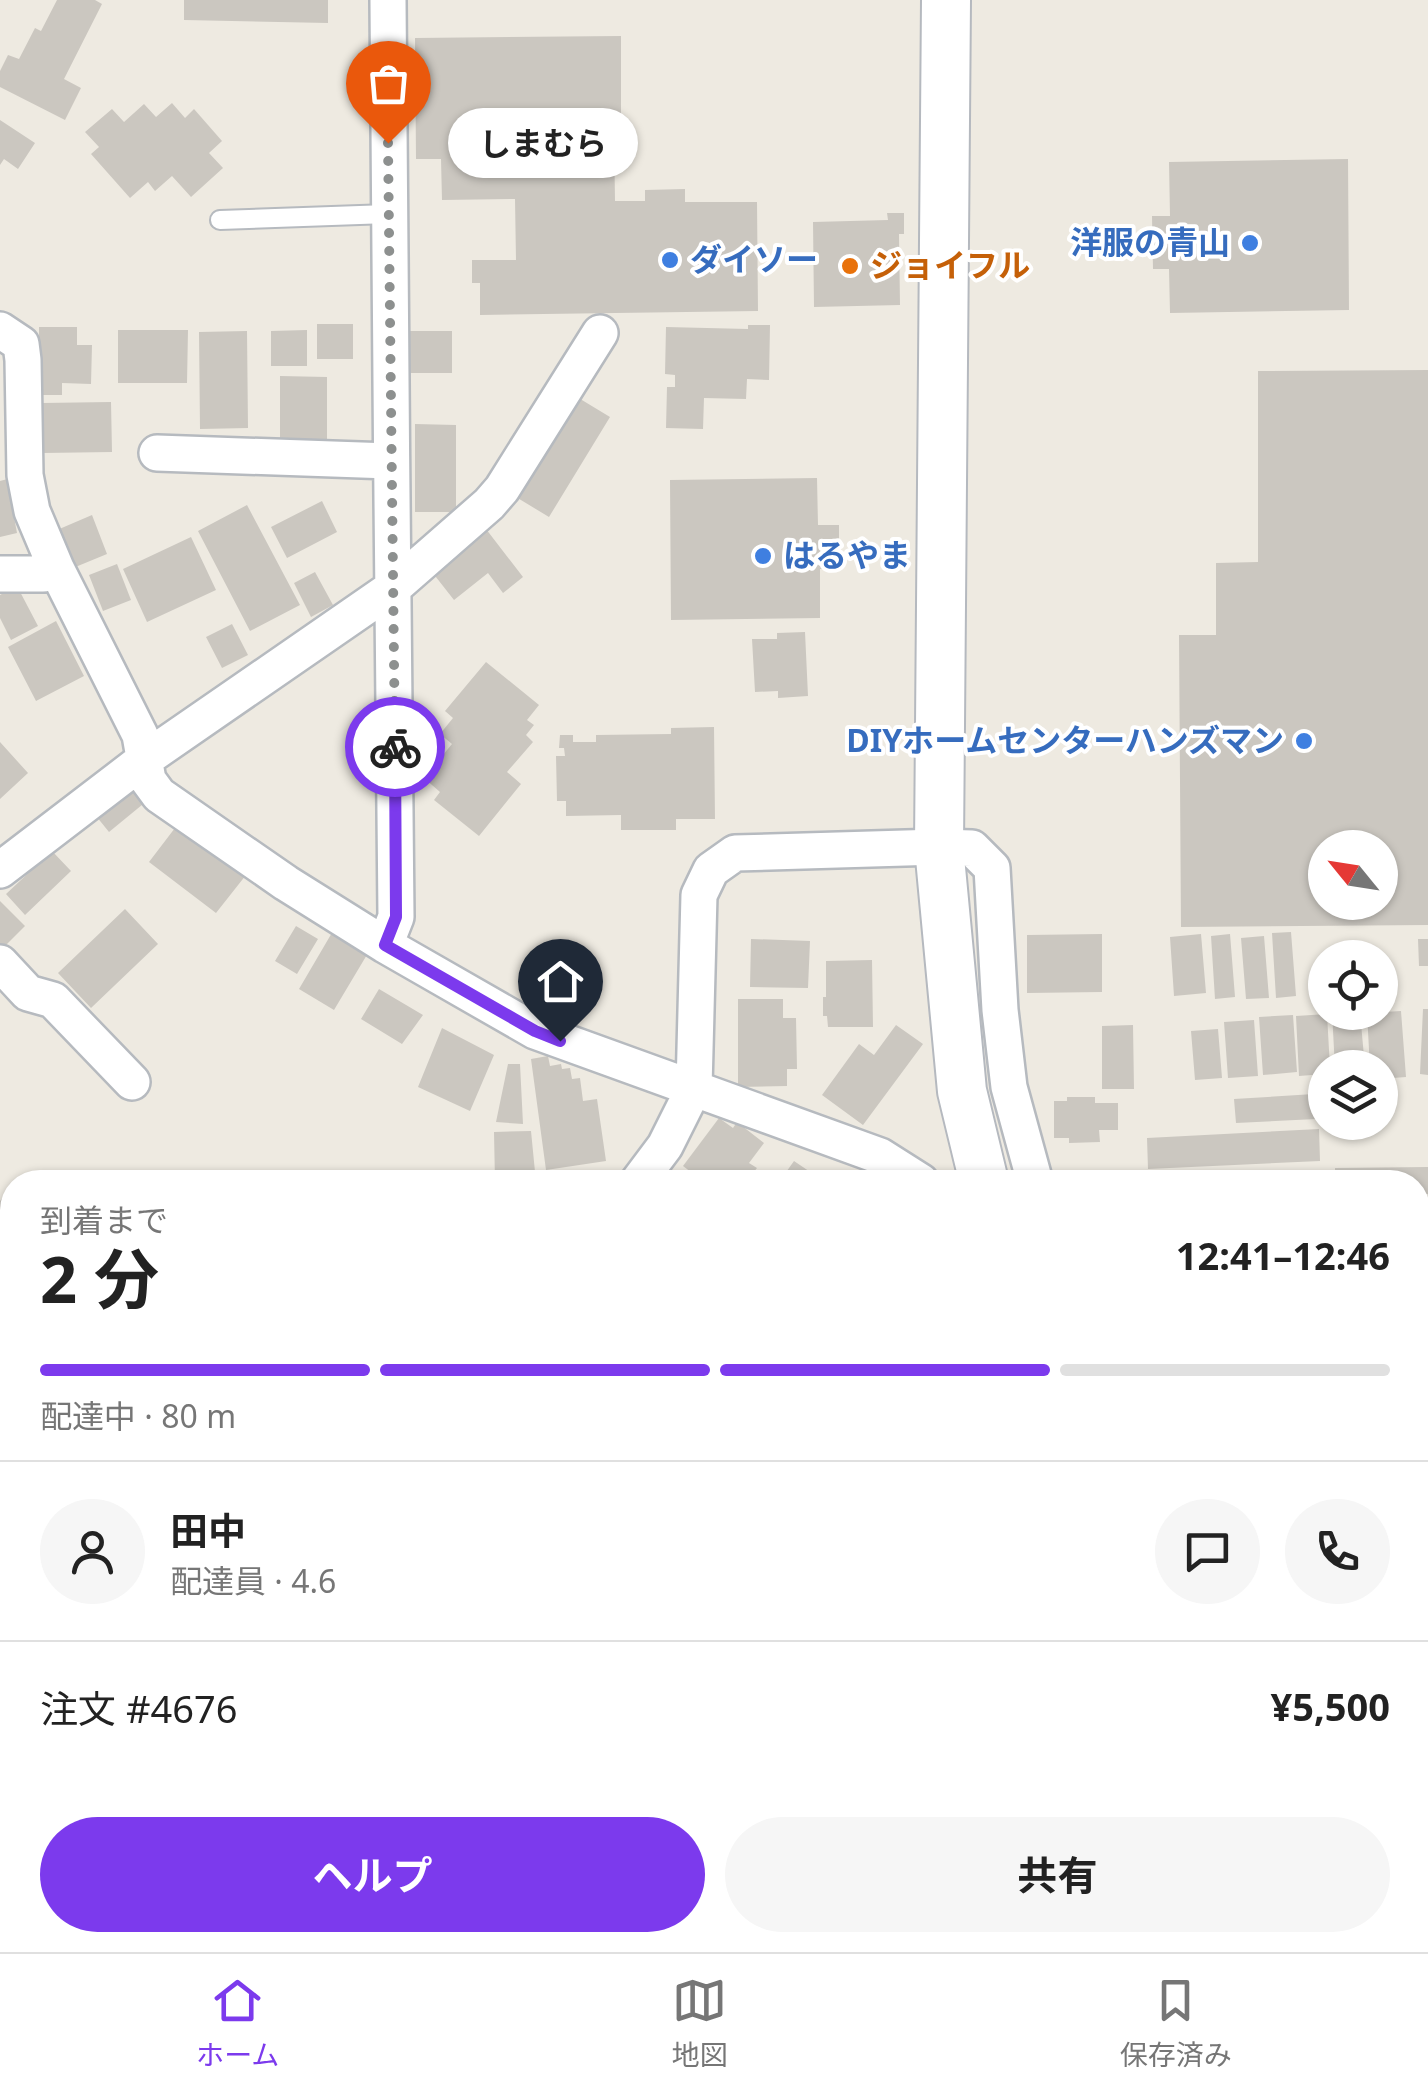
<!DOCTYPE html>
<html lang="ja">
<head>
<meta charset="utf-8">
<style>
	:root { --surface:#fff; --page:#f6f6f6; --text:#222; --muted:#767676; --line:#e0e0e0; --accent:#7c3aed }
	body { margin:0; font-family:"Noto Sans","Noto Sans JP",sans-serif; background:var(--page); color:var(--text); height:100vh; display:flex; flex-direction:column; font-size:38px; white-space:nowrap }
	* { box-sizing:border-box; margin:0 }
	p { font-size:32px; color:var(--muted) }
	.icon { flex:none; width:55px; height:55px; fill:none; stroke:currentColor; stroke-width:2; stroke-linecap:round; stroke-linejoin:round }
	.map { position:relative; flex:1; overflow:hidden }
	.sheet { position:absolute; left:0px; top:1170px; width:1430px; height:782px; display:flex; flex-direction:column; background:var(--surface); border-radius:40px 40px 0 0; box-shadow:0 2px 8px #0004 }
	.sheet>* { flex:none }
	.needle { width:65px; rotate:300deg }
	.buttons { position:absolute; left:1308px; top:830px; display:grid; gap:20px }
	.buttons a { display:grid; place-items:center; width:90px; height:90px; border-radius:50%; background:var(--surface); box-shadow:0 2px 8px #0004; font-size:50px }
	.pin { position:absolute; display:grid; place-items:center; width:85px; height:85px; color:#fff; margin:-102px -42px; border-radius:50% 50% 50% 0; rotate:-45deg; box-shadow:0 0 10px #0007 }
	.pin .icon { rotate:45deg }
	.courier { position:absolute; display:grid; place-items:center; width:100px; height:100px; margin:-50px; border:8px solid #7c3aed; border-radius:50%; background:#fff; color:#222; box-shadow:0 2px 12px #0007 }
	.bubble { position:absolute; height:70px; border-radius:35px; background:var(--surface); box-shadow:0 2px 8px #0004; font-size:32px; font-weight:700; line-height:70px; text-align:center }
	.head em { font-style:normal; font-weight:700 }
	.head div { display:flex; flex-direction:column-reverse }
	.head { display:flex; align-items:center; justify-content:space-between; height:170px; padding:0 40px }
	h1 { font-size:65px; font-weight:700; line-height:75px }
	.bar { display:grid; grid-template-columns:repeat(4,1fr); gap:15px 10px; align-content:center; height:120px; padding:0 40px }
	.bar i { height:12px; border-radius:8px; background:var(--line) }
	.bar .selected { background:var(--accent) }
	.bar p { grid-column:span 4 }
	.line { display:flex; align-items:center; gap:25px; padding:0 40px; border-top:2px solid var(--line) }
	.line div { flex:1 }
	.round { display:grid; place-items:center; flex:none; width:105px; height:105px; border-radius:52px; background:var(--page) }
	.primary-button { display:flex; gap:20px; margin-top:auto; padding:20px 40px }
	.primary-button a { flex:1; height:115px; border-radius:60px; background:var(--accent); color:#fff; font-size:40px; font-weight:700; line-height:115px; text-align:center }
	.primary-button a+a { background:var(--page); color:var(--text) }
	.tab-bar { display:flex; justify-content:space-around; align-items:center; height:140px; border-top:2px solid var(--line); background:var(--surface); font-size:28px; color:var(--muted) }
	.tab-bar a { display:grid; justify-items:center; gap:5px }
	.tab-bar .selected { color:var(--accent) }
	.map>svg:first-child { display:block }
	.green { fill:#bfe8bb }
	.building { fill:#cbc7c0; fill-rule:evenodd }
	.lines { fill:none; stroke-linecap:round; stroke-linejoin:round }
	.lane-casing { stroke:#b6babf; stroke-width:22 }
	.street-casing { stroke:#b6babf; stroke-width:40 }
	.secondary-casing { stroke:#b5b9bf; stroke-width:52 }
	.lane { stroke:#fff; stroke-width:18 }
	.street { stroke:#fff; stroke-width:35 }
	.secondary { stroke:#fff; stroke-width:48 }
	.rail { stroke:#b3b4b4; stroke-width:8; stroke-dasharray:2.5 12; stroke-linecap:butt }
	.done { stroke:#8d908f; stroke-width:10; stroke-dasharray:0 18 }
	.route { stroke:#7c3aed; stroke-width:12 }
	.shop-dot { fill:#3f7fe0; stroke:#fff; stroke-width:4 }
	.food-dot { fill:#e8710a; stroke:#fff; stroke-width:4 }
	.labels { text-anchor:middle; stroke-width:8; stroke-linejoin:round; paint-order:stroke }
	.shop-label { font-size:32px; font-weight:bold; fill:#366cbe; stroke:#fff; text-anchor:end }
	.food-label { font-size:32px; font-weight:bold; fill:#c56008; stroke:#fff; text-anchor:start }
</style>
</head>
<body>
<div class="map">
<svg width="1428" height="1952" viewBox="0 0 1428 1952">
	<rect width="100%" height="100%" fill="#eeeae1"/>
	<path class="green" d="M369 1940H452L468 1952H361Z"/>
	<path class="building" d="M57 0H95L102 4 64 79 81 88 65 120 0 87V71L8 55 19 59 35 28 41 31Z
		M184 0H328V23L184 20Z
		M621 36V133H614L615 201H645V190L685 189V202H757L758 311 480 315V283H472V260H516L515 199 442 200 441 159H416L415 38Z
		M172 103 185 118 194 109 222 141 209 153 223 168 191 197 172 176 155 191 148 182 130 198 91 154 99 147 85 132 112 109 124 122 144 104 156 117Z
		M0 120 35 143 18 169 4 159 0 165Z
		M1348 159 1349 310 1170 313 1169 269H1153L1152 216H1170L1169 162Z
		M887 213H904V234H899L900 305 814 307 813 222 888 220Z
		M317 324H353V359H317Z
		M748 325H770L769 380 747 379 746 399 704 398 703 429 666 428 667 387H675V375L665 374 666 327 748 329Z
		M39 327H77V345H92L91 384 62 383V395H39Z
		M118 330H188L187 383H118Z
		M307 330V366H271V331Z
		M247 331 248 428 200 429 199 332Z
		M408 331H452V373H407Z
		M1428 370V925L1181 927 1179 635H1216V563L1258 562V371ZM1325 848H1380V902H1325Z
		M280 376 327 377V442H280Z
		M572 394 610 417 549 517 511 494Z
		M111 402 112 452 43 453 42 403Z
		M415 424 456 425V512H415Z
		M15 477 23 515 14 517 17 533 0 537V481Z
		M817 478 818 525H839V569H820V618L671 620 670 480Z
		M322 501 337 532 287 558 271 527Z
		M247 505 300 605 250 631 198 531Z
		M92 515 107 554 73 568 57 530Z
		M486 529 523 577 503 593 488 573 454 600 432 572Z
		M191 537 216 590 147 622 123 569Z
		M117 564 131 600 103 611 89 575Z
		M315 572 333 605 311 617 294 583Z
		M17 586 38 626 11 640 0 618V595Z
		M56 621 84 676 36 701 8 647Z
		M232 624 248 655 222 668 206 637Z
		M805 632 808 696 778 698V691L755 692 752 639H777V633Z
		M486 662 539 705 527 720 534 725 526 735 533 742 507 772 521 784 479 836 434 800 440 792 424 778 452 744 440 734 453 718 445 711Z
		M714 727 715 819H676V830H621V815L566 816V801H557L556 756H565L564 748H559L560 735H573V742H596V735L671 734V728Z
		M0 742 28 773 0 799Z
		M128 774 148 800 109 832 88 806Z
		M178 824 246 875 216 913 149 862Z
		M52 851 71 871 25 915 6 894Z
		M0 901 25 926 2 949 0 947Z
		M125 909 158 944 91 1008 58 973Z
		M296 926 318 939 297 974 275 961Z
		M333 931 368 953 334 1010 299 989Z
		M1291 932 1296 996 1276 998 1272 933Z
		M1102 934V992L1027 993V935Z
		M1201 934 1206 993 1174 996 1170 937Z
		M1230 934 1235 997 1215 999 1211 936Z
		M1264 936 1269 998 1246 999 1241 938Z
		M751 939 810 941 808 988 750 987Z
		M1418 939H1428V966H1419Z
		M872 960 873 1027H828L827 1016H823V997H826V961Z
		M379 989 423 1015 402 1044 361 1019Z
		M738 999H783V1018H796L797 1069H787V1086L738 1087Z
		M1423 1009H1428V1075L1420 1074Z
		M1401 1011 1406 1077 1380 1079V1068H1370L1367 1013Z
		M1332 1012H1360L1365 1068H1335Z
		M1327 1014 1330 1068H1325V1074L1299 1076 1296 1016Z
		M1293 1015 1297 1072 1263 1075 1259 1017Z
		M1254 1020 1258 1076 1228 1078 1224 1022Z
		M896 1025 923 1044 863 1125 822 1095 859 1044 874 1055Z
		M1133 1025 1134 1089H1102V1026Z
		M442 1028 494 1055 470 1111 418 1087Z
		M1218 1029 1222 1078 1195 1080 1191 1031Z
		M548 1056 550 1066 561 1064 562 1069 570 1068 572 1079 580 1078 583 1101 597 1099 606 1161 546 1170 531 1059Z
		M508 1064H520L523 1124 496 1122Z
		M1314 1094 1316 1119 1236 1123 1234 1099Z
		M1067 1097H1095V1103H1118V1130H1099L1100 1142 1069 1143V1138H1054V1101H1067Z
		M719 1118 733 1128 737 1122 764 1143 749 1163 757 1168 746 1182H704L683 1166Z
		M1319 1129 1320 1161 1148 1169 1147 1138Z
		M531 1131 536 1182H495L494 1132Z
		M794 1161 825 1182H779Z
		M1428 1167V1194H1418V1182H1335V1168Z
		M12 1188V1297L3 1307 0 1304V1201Z
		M12 1338V1414L0 1396V1347Z
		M9 1640 12 1642V1694L0 1688V1657Z
		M93 1940H117L121 1943 115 1952H85Z
		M616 1940H636L654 1952H608Z
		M826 1940H867L858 1952H829L822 1947Z"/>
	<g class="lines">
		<defs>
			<path id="lane" d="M220 220 388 214"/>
			<path id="street" d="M388 0C389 306 394 611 396 917L385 945 535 1031 880 1156 921 1182
				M0 330 21 344 23 360 25 475 32 511 56 568 140 735 148 780 159 795 286 883 385 945
				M157 453 390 461
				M0 574H43L56 568
				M0 870 145 759 394 587 489 504 502 489 600 333
				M0 963 28 993 53 1000 132 1082
				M638 1182 665 1146 694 1088 699 895 711 870 735 853 939 847 972 848 992 868 1000 1010 1009 1087 1035 1182
				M0 1479 12 1497
				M1418 1525 1428 1509
				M0 1613 12 1589
				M6 1728 12 1733
				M491 1940 507 1952
				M1144 1940 1161 1952
				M65 1952 74 1940
				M1227 1952 1234 1940"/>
			<path id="secondary" d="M946 0 939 847 962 1091 984 1182
				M1418 1563 1428 1569
				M1418 1885 1428 1864
				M1384 1952 1390 1940"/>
		</defs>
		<use href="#lane" class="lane-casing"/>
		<use href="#street" class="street-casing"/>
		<use href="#secondary" class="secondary-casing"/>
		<use href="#lane" class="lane"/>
		<use href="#street" class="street"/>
		<use href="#secondary" class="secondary"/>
		<path class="rail" d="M1418 1748 1428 1729
			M1304 1952 1311 1940"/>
	</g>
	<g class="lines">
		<path class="done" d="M388 143 395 747"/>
		<path class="route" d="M395 747 396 917 385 945 535 1031 560 1041"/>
	</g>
	<g class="shop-dot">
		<circle cx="1250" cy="243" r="10"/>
		<circle cx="670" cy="260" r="10"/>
		<circle cx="763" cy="556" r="10"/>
		<circle cx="1304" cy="741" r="10"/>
	</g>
	<circle class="food-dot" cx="850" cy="266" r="10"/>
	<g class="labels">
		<g class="shop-label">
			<text x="1230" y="254">洋服の青山</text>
			<text x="690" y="271" text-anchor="start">ダイソー</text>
			<text x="783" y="567" text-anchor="start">はるやま</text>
			<text x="1284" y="752">DIYホームセンターハンズマン</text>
		</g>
		<g class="food-label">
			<text x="870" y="277">ジョイフル</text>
		</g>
	</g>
</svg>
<div class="buttons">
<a><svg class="needle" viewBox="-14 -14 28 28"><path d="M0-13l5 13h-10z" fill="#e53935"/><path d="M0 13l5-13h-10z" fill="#767676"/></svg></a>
<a><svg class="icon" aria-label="locate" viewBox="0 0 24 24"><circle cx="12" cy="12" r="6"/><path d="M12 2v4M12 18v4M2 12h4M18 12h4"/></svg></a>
<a><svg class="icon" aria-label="layers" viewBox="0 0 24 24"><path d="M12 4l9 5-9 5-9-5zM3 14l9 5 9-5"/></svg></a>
</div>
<div class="pin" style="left:388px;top:143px;background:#ea580c"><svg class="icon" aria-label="bag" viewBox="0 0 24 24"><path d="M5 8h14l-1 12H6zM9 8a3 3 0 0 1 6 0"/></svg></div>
<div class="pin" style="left:560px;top:1041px;background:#1f2937"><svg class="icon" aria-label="home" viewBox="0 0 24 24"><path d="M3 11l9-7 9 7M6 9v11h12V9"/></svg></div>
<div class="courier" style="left:395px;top:747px"><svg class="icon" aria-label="bike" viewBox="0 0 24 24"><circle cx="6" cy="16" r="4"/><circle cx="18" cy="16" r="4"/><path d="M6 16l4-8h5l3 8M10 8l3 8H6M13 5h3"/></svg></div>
<div class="bubble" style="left:448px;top:108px;width:190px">しまむら</div>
<section class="sheet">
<div class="head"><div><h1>2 分</h1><p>到着まで</p></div><em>12:41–12:46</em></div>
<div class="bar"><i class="selected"></i><i class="selected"></i><i class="selected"></i><i></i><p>配達中 · 80 m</p></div>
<div class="line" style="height:180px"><a class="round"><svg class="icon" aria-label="person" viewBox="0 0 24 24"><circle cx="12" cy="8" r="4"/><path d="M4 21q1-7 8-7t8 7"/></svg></a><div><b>田中</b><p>配達員 · 4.6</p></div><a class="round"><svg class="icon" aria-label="chat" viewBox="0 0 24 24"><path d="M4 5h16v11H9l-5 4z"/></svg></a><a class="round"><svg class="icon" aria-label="phone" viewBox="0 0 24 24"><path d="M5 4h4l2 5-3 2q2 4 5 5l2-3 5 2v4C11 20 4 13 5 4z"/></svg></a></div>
<div class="line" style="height:130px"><div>注文 #4676</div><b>¥5,500</b></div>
<div class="primary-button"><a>ヘルプ</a><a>共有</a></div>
</section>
</div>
<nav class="tab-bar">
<a class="selected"><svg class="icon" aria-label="home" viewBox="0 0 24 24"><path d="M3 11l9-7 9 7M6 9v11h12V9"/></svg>ホーム</a>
<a><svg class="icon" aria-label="map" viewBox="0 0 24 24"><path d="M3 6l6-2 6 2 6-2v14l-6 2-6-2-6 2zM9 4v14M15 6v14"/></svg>地図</a>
<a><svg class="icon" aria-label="saved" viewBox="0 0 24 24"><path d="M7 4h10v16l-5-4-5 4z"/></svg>保存済み</a>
</nav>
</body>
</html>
